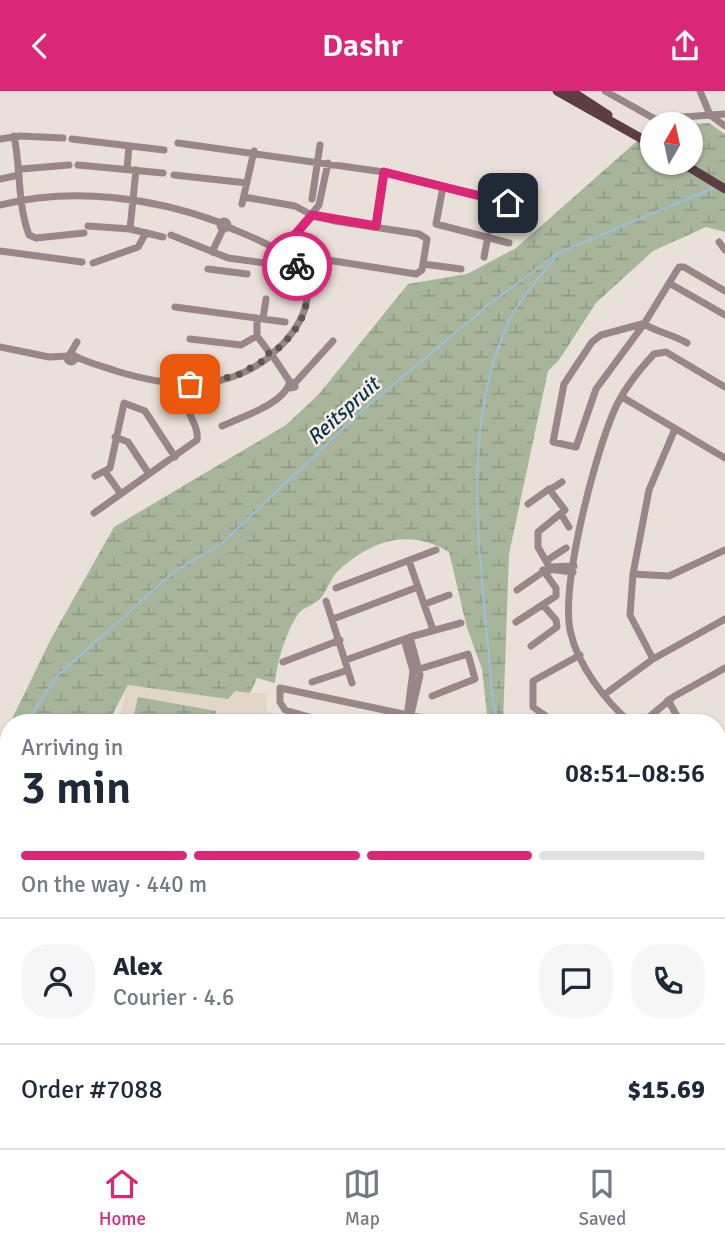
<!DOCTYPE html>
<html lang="en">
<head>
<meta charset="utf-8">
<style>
	:root { --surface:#fff; --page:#f6f6f7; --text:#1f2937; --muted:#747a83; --line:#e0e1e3; --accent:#db2777 }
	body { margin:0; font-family:Signika,sans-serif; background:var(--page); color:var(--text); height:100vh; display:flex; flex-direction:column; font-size:26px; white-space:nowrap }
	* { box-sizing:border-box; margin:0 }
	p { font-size:23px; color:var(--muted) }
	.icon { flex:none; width:38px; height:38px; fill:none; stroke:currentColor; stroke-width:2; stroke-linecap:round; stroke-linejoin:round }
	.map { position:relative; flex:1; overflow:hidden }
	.panel { position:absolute; left:0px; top:623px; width:726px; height:434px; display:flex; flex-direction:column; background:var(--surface); border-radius:28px 28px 0 0; box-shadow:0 2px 5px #0004 }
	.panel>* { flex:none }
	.needle { width:46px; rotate:9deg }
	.controls { position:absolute; left:640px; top:21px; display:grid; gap:14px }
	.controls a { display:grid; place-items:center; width:63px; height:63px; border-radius:50%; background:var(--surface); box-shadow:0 2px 5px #0004; font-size:35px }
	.pin { position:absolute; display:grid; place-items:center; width:60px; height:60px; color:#fff; margin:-30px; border-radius:14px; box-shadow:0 4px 10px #0006 }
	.courier { position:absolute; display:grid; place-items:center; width:70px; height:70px; margin:-35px; border:5px solid #db2777; border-radius:50%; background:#fff; color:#222; box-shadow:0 2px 9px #0007 }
	.overview em { font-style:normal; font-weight:600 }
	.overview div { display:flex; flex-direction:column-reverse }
	.overview { display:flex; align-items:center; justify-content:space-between; height:119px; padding:0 21px }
	h1 { font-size:46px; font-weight:600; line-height:52px }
	.bar { display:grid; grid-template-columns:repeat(4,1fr); gap:10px 7px; align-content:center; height:84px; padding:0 21px }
	.bar i { height:9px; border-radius:5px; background:var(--line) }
	.bar .on { background:var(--accent) }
	.bar p { grid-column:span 4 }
	.line { display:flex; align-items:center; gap:18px; padding:0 21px; border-top:2px solid var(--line) }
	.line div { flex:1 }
	.round { display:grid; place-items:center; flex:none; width:74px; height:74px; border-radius:28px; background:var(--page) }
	header { display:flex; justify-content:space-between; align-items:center; height:91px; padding:0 21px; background:var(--accent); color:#fff; font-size:32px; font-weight:600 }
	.tabs { display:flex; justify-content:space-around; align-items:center; height:98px; border-top:2px solid var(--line); background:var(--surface); font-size:19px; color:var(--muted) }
	.tabs a { display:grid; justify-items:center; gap:4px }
	.tabs .on { color:var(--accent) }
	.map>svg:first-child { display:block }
	.built { fill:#e3d4c8 }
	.wetland { fill:url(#wetland-marsh) }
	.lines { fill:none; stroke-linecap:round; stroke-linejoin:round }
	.stream { stroke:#9ebfd9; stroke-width:2 }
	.minor { stroke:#998689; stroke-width:7 }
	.major { stroke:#5b3d42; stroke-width:9 }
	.done { stroke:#5d5854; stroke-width:7; stroke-dasharray:0 12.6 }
	.route { stroke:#db2777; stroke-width:9 }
	.labels { text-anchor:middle; stroke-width:5; stroke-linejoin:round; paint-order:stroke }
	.water-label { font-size:21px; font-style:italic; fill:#0a334e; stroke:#f6ede6 }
</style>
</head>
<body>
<header><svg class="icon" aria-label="back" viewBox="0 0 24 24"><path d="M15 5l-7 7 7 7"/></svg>Dashr<svg class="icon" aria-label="share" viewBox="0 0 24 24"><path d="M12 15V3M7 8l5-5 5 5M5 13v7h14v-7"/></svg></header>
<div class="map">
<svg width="725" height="1057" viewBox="0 0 725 1057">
	<defs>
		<pattern id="wetland-marsh" width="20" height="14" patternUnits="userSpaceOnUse" patternTransform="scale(1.75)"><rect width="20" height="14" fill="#a7b69b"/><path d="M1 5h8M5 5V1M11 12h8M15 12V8" fill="none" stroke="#8f9b84"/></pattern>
	</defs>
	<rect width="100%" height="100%" fill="#e9e0d9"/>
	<path class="built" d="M128 594 228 608 235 600 266 603 267 620 300 632H117Z"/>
	<path class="wetland" d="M709 32 725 43V141L706 136 653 160 596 212 559 269 548 280 509 463 503 632H488L482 578 467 537 449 461C408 437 372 449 338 480 331 487 327 499 321 507 315 514 304 516 299 522 286 540 277 571 275 592L257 587 250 602 235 600 228 608 128 594 108 632H10L52 546 114 436 286 334 319 303 408 193 467 183 516 157 653 36V72H691V33Z
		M138 606 216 620 213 632H132Z
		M9 635 11 1057H0V653Z"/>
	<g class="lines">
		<path class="stream" d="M26 632 57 585 175 480 221 453 364 318 492 211 558 162 716 96
			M497 632 492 604C484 481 456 352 507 234 518 209 541 186 557 164
			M0 671 9 657"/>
		<path class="minor" d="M605 0 655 28 725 23
			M700 0 710 24 725 35
			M14 45C21 78 17 111 29 144L36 147 84 142
			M0 48 20 45 63 47
			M72 48 164 59
			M178 52 384 81 376 135
			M78 74 163 82
			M21 78 69 74
			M127 78 129 55
			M384 81 443 96 436 133 509 152
			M174 84 247 92
			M0 88 19 84
			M443 96 491 106 526 118
			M244 106 295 115 312 124 335 130 419 143 427 148 422 179 416 183 315 167
			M312 108 320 54
			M242 113 254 60
			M0 114C72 96 152 106 221 132
			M220 134a4 4 0 1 1 8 0a4 4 0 1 1-8 0Z
			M88 135 130 138 163 146
			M228 136C249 145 273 154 291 168 325 196 300 240 274 261
			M130 138 136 79
			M171 144 228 167 280 174
			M719 151 725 159
			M0 160 82 171
			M212 161 223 138
			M280 161 319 114 328 72
			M484 166 488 145
			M93 172 138 156 146 142
			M423 173 461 178
			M208 178 247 183
			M669 192 725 224
			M175 216 285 231
			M257 227V245L269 261
			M263 228 266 208
			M190 248 241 254 257 245
			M687 252C672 243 659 242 644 233H642L601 244 592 251 564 293 553 351 576 356 596 298 644 233 679 176H684L725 200
			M0 256 49 266 68 265
			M67 267a4 4 0 1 1 8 0a4 4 0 1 1-8 0Z
			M70 263 77 251
			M75 265C88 272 102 275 116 280 169 296 221 302 268 267
			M274 267 290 291
			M295 292 333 250
			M622 306 725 367
			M222 335C243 325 283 314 290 291L295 292V296L289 297
			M115 346 128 351 149 383
			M106 382 121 403
			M95 385 110 377 124 312 145 320 175 366
			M551 398 562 391
			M528 413 549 398 565 419 538 441V456L551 479
			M94 422 197 349C200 334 181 315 181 294
			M561 423 569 436
			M409 470 433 539
			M546 470 566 457
			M547 478 573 481
			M633 483 669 485 725 459
			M336 497 436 459
			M517 499 550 476 574 475
			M326 510 352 592
			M425 513 449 504
			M333 528 418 496
			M516 531 556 505V497L543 479
			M404 548 413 580 407 626
			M531 555 557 536 556 529 543 514
			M653 568 630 524 633 483 649 399 675 338
			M346 569 410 546 461 532
			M283 571 340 549
			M413 580 468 563 475 588 432 605
			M312 591 348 579
			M605 603 653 568 725 528
			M668 609 681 632
			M630 631C606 611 578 574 571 543 559 498 595 364 614 320 623 299 639 279 654 263L666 261 725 296
			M330 632 285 619 280 611V597L446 632
			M409 632 420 584 410 546
			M556 632 533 616V590L580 564
			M642 632 673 606 725 577
			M718 664 725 660
			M718 697 725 702
			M718 768 725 770
			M718 825 725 830
			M718 901 725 906
			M718 978 725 974
			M718 1044 725 1040
			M33 1048 38 1057
			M75 1048 80 1057
			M159 1048 164 1057
			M201 1048 207 1057
			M255 1048 257 1050
			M346 1048 351 1057
			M609 1048 613 1057
			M113 1057 129 1048
			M212 1057 227 1048
			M269 1057 271 1048
			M488 1057 490 1048
			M552 1057 554 1048
			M697 1057 711 1048"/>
		<path class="major" d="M557 0 653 54
			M571 0 608 24
			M682 72 725 98"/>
	</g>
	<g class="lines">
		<path class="done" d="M190 293 236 285 268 267 269 261H274C301 238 319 208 297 175"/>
		<path class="route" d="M297 175 280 161 312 124 376 135 384 81 508 112"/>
	</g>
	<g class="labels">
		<g class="water-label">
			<text transform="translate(343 320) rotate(-42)" y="7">Reitspruit</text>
		</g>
	</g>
</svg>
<div class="controls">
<a><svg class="needle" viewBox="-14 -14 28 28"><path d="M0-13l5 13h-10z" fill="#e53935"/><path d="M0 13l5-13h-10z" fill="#747a83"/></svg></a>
</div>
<div class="pin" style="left:190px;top:293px;background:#ea580c"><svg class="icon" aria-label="bag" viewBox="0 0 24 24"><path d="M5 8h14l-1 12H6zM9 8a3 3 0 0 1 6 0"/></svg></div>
<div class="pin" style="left:508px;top:112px;background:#1f2937"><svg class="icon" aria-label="home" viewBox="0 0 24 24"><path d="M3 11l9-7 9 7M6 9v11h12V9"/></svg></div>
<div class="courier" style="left:297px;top:175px"><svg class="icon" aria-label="bike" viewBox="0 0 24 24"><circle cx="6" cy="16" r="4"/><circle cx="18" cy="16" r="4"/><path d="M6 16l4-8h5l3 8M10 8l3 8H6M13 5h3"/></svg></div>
<section class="panel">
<div class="overview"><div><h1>3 min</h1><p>Arriving in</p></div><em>08:51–08:56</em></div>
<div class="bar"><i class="on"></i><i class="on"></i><i class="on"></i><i></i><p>On the way · 440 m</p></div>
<div class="line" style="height:126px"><a class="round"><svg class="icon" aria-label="person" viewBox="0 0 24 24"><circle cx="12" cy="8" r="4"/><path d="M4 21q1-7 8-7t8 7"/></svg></a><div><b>Alex</b><p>Courier · 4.6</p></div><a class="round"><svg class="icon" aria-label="chat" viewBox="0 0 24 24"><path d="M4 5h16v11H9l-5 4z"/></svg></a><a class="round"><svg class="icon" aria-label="phone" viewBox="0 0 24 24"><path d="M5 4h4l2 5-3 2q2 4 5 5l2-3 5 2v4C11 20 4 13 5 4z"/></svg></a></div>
<div class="line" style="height:91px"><div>Order #7088</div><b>$15.69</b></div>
</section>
</div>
<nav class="tabs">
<a class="on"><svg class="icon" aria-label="home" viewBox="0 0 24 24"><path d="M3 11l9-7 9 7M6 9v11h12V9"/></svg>Home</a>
<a><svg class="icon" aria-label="map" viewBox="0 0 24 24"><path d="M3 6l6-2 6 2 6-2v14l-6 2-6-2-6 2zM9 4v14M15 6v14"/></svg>Map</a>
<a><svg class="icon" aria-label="saved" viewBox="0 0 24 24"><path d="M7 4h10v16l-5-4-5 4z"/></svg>Saved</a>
</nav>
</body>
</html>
